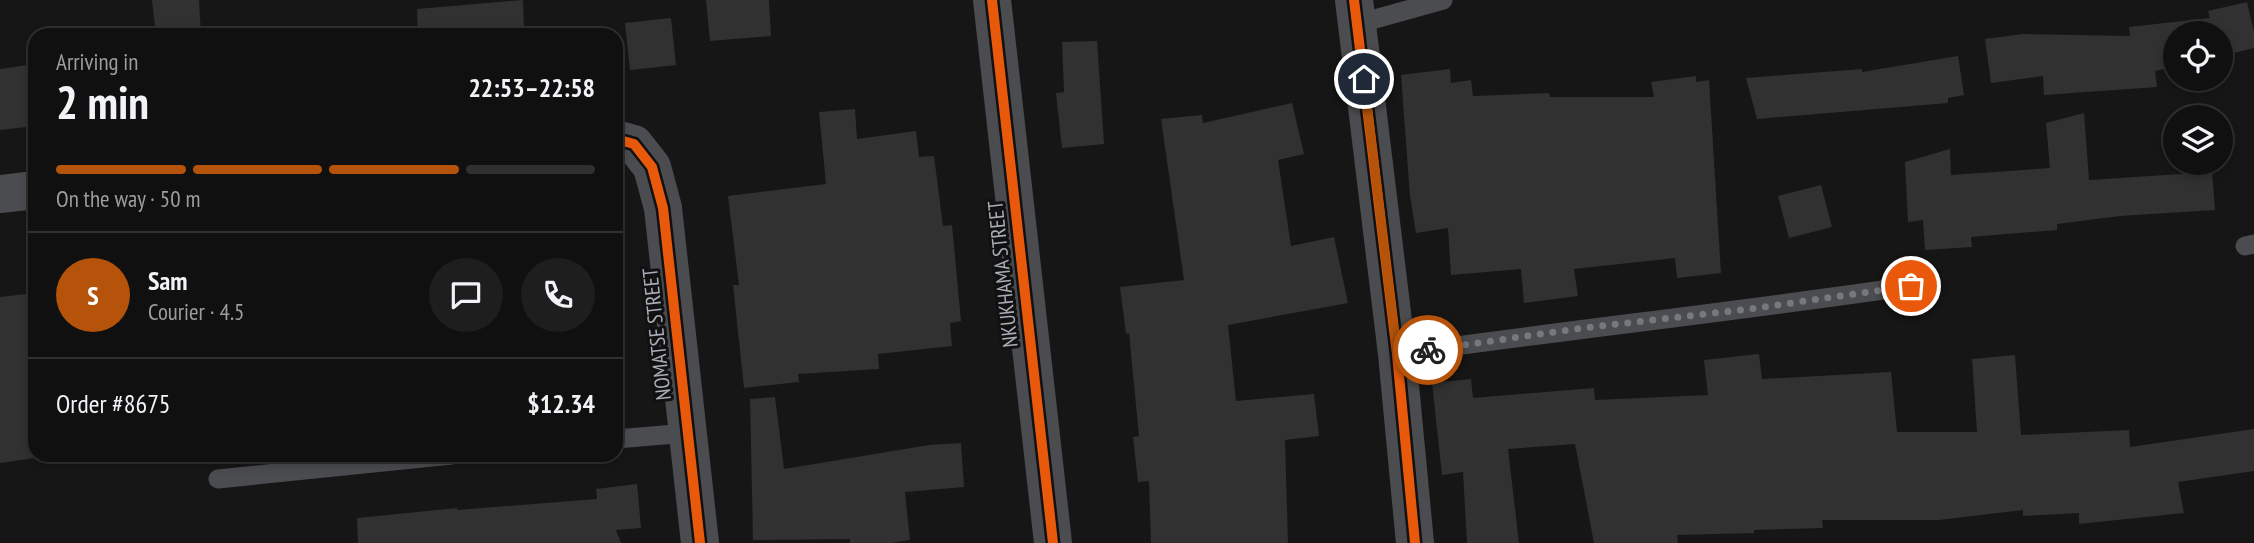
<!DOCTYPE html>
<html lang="en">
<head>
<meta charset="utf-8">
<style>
	:root { --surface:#101011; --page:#1e1e1f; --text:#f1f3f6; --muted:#9c9d9f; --line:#303031; --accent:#b45309 }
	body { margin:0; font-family:"PT Sans Narrow",sans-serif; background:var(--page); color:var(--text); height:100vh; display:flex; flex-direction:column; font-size:26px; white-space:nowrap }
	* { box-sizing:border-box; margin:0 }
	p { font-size:23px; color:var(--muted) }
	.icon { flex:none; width:38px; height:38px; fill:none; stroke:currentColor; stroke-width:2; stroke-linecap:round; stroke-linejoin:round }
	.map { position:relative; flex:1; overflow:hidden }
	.side { position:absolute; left:28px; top:28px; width:595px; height:434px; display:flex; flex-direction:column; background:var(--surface); border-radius:21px; box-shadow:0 4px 10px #0003,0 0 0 2px var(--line) }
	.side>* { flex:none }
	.tools { position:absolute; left:2163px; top:21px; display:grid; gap:14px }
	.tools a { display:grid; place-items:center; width:70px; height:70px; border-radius:50%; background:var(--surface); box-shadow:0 4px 10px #0003,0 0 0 2px var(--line); font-size:35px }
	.pin { position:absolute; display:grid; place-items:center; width:60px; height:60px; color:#fff; margin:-30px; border:4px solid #fff; border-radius:50%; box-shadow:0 2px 7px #0007 }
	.courier { position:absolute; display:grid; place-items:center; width:70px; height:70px; margin:-35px; border:5px solid #b45309; border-radius:50%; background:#fff; color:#222; box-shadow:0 2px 9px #0007 }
	.overview em { font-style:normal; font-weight:800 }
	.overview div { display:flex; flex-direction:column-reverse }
	.overview { display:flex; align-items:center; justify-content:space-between; height:119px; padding:0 28px }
	h1 { font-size:46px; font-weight:800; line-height:52px }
	.bar { display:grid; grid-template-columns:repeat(4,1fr); gap:10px 7px; align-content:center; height:84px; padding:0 28px }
	.bar i { height:9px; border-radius:5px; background:var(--line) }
	.bar .selected { background:var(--accent) }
	.bar p { grid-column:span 4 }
	.line { display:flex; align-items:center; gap:18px; padding:0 28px; border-top:2px solid var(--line) }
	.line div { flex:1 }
	.round { display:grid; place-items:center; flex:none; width:74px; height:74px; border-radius:37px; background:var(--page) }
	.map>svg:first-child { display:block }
	.building { fill:#313132 }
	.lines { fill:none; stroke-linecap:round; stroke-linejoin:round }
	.lane { stroke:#4b4c4f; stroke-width:19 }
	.street { stroke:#4b4c4f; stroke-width:38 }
	.cycleway-casing { stroke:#111112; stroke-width:15 }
	.cycleway { stroke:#e8590c; stroke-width:10 }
	.done { stroke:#76787e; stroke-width:7; stroke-dasharray:0 12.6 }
	.route { stroke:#b45309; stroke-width:9 }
	.labels { text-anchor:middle; stroke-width:6; stroke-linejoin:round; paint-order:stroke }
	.street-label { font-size:21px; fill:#a9adb6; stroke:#111112 }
</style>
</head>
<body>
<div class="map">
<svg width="2254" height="543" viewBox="0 0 2254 543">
	<rect width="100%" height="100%" fill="#161617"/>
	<path class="building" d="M152 0H199L201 35H156Z
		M523 0 524 35H418L417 9Z
		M706 0H769L771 36 710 41Z
		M2247 2 2254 32V48L2221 56V33H2175V66L2155 71 2157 87 2044 95 2043 76 1991 83 1985 39 2023 34 2130 36 2129 27 2210 18 2208 11Z
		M671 18 676 65 630 70 625 23Z
		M1097 41 1104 144 1062 148 1056 93 1064 92 1062 42Z
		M1958 56 1964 95 1948 98V103L1757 119 1746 78 1862 69V72Z
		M35 64V126L0 130V69Z
		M1450 69 1451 83 1471 80 1473 96 1549 93 1550 97H1654L1651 82 1696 76V82L1709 80 1721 273 1677 278 1675 258 1574 269 1578 296 1524 303 1521 269 1451 275 1448 228 1416 233 1410 196 1401 75Z
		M1292 103 1304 154 1278 160 1291 246 1334 237 1348 303 1228 325 1236 401 1314 394 1319 436 1285 440 1288 543H1151L1149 481 1138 482 1133 437 1139 436 1129 333 1126 334 1120 287 1184 280 1161 119 1202 115 1203 123Z
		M855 109 857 139 916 131 919 157 934 156 943 226 952 225 961 321 950 323 952 346 878 354 879 369 798 374 799 382 744 388 733 285H739L728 196 826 184 819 112Z
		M2084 113 2089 180 2212 172 2215 210 2120 216 2057 224V230L1971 237 1972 247 1925 250 1923 220 1908 222 1905 162 1950 149 1951 175 2050 168 2046 123Z
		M1821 185 1832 227 1789 238 1778 196Z
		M35 293V458L0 463V297Z
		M1759 354 1762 379 1891 372 1897 432H1977L1972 359 2015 355 2021 435 2129 430 2130 447 2254 429V471L2178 482 2184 513 2079 524V513L2023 516V510L1939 520H1822L1823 528 1754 530V533L1677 535 1678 543H1594L1575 444 1508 449 1519 543H1467L1463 472 1442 475 1432 383 1471 379 1473 398 1594 388 1595 400 1708 395 1704 360Z
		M775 397 784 469 929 445 961 443 964 487 905 492 910 540 890 543H850V539L753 540 750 399Z
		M637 484 641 528 616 530 621 543H358L357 518 457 508V510L597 499 596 489Z"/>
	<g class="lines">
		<path class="lane" d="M1357 24 1443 0
			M2245 246 2254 244
			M1397 354C1568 330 1740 311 1911 286
			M616 439 687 433
			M218 479 452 455"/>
		<path class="street" d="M992 0 1053 543
			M1354 0 1397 354 1415 543
			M616 139 634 144 652 167 663 208 700 543
			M0 194 35 190"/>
		<defs>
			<path id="cycleway" d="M992 0 1053 543
				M1354 0 1397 354 1415 543
				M616 139 634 144 652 167 663 208 700 543"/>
		</defs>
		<use href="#cycleway" class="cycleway-casing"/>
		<use href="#cycleway" class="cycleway"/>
	</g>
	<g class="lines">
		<path class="done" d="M1428 350 1583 328 1749 309 1911 286"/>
		<path class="route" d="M1364 79 1397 354 1428 350"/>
	</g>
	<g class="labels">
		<g class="street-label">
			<text transform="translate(1003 274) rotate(-96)" y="7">NKUKHAMA STREET</text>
			<text transform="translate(657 334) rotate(-96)" y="7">NOMATSE STREET</text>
		</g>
	</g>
</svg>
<div class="tools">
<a><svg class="icon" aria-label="locate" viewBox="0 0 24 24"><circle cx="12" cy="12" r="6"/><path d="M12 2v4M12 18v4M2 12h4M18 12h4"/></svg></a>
<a><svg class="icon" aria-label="layers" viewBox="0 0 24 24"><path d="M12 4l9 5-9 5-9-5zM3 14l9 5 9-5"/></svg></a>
</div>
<div class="pin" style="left:1911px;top:286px;background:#ea580c"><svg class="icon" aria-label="bag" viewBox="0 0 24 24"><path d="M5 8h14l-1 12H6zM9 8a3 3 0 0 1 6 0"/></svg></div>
<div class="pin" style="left:1364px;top:79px;background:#1f2937"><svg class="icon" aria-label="home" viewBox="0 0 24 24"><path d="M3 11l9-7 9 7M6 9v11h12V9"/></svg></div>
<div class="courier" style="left:1428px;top:350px"><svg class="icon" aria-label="bike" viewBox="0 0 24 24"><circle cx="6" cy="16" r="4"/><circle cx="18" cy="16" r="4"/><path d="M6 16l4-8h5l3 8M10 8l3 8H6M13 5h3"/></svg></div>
<section class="side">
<div class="overview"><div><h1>2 min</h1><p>Arriving in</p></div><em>22:53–22:58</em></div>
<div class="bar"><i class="selected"></i><i class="selected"></i><i class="selected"></i><i></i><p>On the way · 50 m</p></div>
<div class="line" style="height:126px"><b class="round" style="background:var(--accent);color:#fff">S</b><div><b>Sam</b><p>Courier · 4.5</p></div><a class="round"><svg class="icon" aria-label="chat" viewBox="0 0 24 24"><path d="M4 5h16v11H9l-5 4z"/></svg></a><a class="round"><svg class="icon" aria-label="phone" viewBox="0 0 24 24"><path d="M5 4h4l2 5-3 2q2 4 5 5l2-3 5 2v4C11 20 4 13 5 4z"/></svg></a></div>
<div class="line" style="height:91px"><div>Order #8675</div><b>$12.34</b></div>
</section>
</div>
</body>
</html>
